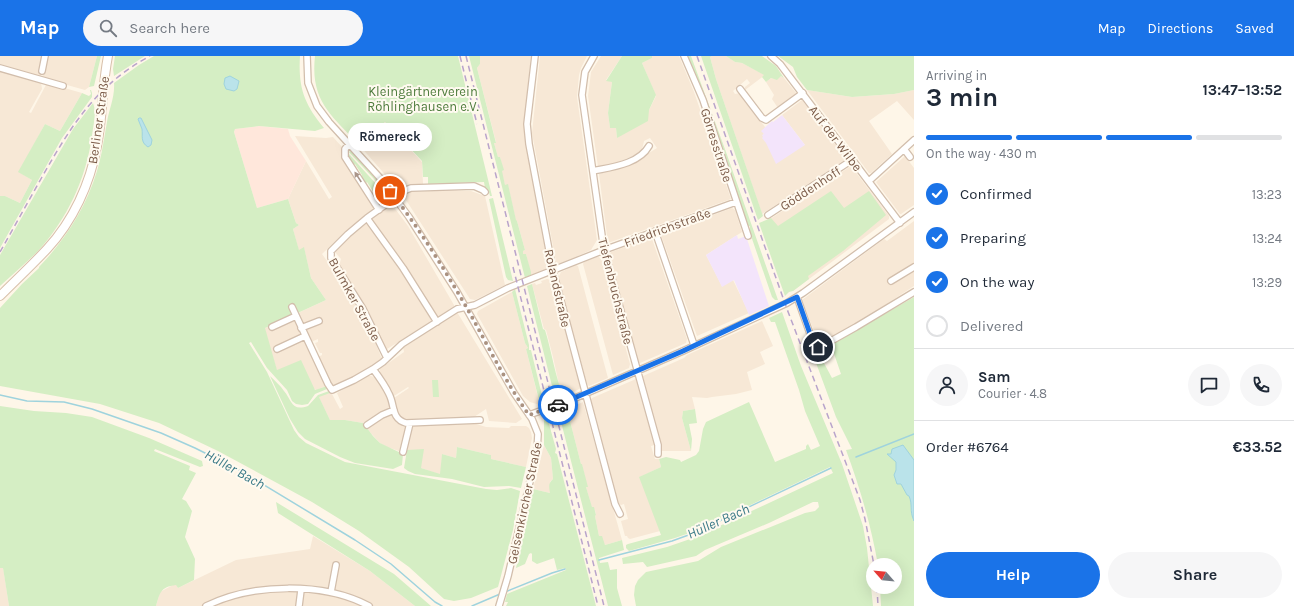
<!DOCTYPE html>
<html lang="en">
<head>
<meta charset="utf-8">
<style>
	:root { --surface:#fff; --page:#f6f6f7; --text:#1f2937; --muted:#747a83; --line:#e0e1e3; --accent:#1a73e8 }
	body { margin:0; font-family:Karla,sans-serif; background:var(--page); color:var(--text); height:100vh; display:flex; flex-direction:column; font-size:15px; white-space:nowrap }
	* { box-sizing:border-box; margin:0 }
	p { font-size:13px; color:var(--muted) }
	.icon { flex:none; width:22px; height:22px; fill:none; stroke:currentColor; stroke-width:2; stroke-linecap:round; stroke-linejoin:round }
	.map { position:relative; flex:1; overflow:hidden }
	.drawer { display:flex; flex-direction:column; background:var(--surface); width:380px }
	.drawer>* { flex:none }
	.needle { width:26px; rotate:297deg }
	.buttons { position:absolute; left:866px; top:502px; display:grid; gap:8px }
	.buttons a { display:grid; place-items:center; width:36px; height:36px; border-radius:50%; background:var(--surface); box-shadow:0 4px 16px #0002; font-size:20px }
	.pin { position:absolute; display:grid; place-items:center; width:34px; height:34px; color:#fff; margin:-17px; border:2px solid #fff; border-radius:50%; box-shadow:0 1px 4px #0007 }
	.courier { position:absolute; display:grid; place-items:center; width:40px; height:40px; margin:-20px; border:3px solid #1a73e8; border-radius:50%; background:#fff; color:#222; box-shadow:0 1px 5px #0007 }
	.bubble { position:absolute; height:28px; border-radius:14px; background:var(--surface); box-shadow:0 4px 16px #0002; font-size:13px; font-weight:700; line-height:28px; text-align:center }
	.overview em { font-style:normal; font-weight:700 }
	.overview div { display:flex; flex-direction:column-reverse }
	.overview { display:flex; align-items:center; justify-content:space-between; height:68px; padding:0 12px }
	h1 { font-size:26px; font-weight:700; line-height:30px }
	.bar { display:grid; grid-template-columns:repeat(4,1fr); gap:6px 4px; align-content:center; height:48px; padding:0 12px }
	.bar i { height:5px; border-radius:3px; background:var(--line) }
	.bar .active { background:var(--accent) }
	.bar p { grid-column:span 4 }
	.line { display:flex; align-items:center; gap:10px; padding:0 12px; border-top:1px solid var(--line) }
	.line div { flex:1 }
	.round { display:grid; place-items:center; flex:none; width:42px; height:42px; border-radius:21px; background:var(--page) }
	ol { padding:0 12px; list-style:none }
	li { display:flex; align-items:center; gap:12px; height:44px }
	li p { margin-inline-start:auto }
	li .icon { padding:4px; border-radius:50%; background:var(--accent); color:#fff; stroke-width:4 }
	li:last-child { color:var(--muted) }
	li i { width:22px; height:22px; border:2px solid var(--line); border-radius:50% }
	.cta { display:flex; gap:8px; margin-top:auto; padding:8px 12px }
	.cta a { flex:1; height:46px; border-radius:24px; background:var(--accent); color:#fff; font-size:16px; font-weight:700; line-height:46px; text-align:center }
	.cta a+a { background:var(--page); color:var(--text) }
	header { display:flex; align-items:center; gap:24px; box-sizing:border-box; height:56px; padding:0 20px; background:var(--accent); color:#fff }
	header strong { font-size:19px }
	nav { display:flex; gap:22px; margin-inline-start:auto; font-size:14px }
	.search { width:280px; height:36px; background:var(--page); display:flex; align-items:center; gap:10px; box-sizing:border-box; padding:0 14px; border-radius:22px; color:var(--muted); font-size:15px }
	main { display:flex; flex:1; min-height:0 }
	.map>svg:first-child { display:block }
	.residential { fill:#f7e8d6 }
	.commercial { fill:#ffe7db }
	.education { fill:#f3e4fb }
	.green { fill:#d5eec4 }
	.water { fill:#bae3ea; stroke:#9fd3dd }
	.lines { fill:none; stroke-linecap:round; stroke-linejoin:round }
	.stream { stroke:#9fd3dd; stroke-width:1.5 }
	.street-casing { stroke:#d2beac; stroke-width:8 }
	.secondary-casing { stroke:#d8c0ab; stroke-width:10 }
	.street { stroke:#fff; stroke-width:5.5 }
	.secondary { stroke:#fff; stroke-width:8 }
	.rail { stroke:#b9a4cb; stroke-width:1.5; stroke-dasharray:6 4; stroke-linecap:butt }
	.oneway { fill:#aa9589 }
	.done { stroke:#aa9281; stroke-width:4; stroke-dasharray:0 7.2 }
	.route { stroke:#1a73e8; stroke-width:5 }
	.labels { text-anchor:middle; stroke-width:4; stroke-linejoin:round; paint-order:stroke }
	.park-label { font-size:13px; fill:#4e7c3c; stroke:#fffaf0 }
	.street-label { font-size:13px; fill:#7c5c49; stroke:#fffaf0 }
	.water-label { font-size:14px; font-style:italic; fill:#3d7b89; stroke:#fffaf0 }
</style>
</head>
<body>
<header>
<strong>Map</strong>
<div class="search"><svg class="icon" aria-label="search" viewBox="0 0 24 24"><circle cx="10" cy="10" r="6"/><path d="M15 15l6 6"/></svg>Search here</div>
<nav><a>Map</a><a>Directions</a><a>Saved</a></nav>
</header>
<main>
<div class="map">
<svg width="914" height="550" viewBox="0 0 914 550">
	<rect width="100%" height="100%" fill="#fef6e8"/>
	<path class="residential" d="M0 0H43L41 21 0 10Z
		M47 0H97L89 31 85 34 42 22Z
		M480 0H531L524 69 525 81 548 209 546 213 531 219 526 198H523V195L525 194 517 165H516L508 129H505L501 115 503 114 500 101H498L494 87 496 86 477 12 480 8Z
		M540 0H587L581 12 579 19 577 41 597 184 591 194 578 200V201L559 208 556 206 532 77Z
		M601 0H622L606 24 612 26 608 57 610 72H616L617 82 649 54 656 40 642 7 652 2V0H679L694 36 731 143 608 187 599 118 629 109 657 92 650 82 644 85 642 94 635 99 616 107 599 111H598L588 40 591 16Z
		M712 0H726L735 6 742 7 765 19 745 34V31L750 27 747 23 733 35 735 38 740 37 765 71 763 81 766 86 805 89 782 59 802 44 846 103 762 158 716 23 710 1Z
		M0 14 41 26 42 33 29 56 31 57 47 27 82 37 60 75 45 68 19 116 32 124 20 147 5 140H0Z
		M781 20 784 22 796 37 794 40 778 52 772 43 774 39 766 26 771 22 775 23Z
		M807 34 852 41 894 38 914 34V64L897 45 869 65 892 98 871 117H869Z
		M385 66 422 106 423 128H411L397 132 359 89Z
		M295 80 326 82 333 81 342 91V101L374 151 373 154 346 175 322 198 343 227 357 249 369 272 382 303 367 314 334 331 330 329 318 301 322 299V297H320L315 287 318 286V283L311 286 306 275 307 272 321 267 320 264 303 269 298 257 326 244 311 222 304 192 299 195 293 173 299 169 296 167 288 143 306 105 329 143 332 141Z
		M905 100 914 112V149L901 158H900L876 126Z
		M851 110 889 160V163L793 235 767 165Z
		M448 134 471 135 485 140 505 229 475 244 470 243 404 141 410 136Z
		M389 150H393L408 170 454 249V251L440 260H436L372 165 373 162Z
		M732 152 735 154 742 176 706 199 722 230 733 224 749 257 697 280 661 179 666 176Z
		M914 165V230L847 274 819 288 802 244 884 183 887 185Z
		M367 167 369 168 388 195 432 262 431 266 387 293 385 292 360 242 339 210 341 203 335 196V195L343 186Z
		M650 182 652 183 687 283 686 287 640 307 638 306 609 199 611 196Z
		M596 201H599L602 205 630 308 629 312 613 319 583 208 584 206Z
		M576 209 578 210 587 244 608 322 589 330 587 328 558 222 561 216Z
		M547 223 550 224 554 231 581 332 564 341 560 333 553 301 546 274 544 273 532 228 535 227 536 229 542 227 541 225Z
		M512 236 525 287 528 292 526 293 540 349 530 346 523 340 477 258 478 255Z
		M457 256 522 363 516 367 489 365 486 353 474 361 409 365 401 362 398 359 394 342 409 332 408 331 394 340 380 318V313L404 296 403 290Z
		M294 263 326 330 316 334 277 315 264 272Z
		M762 265 773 290 760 296 765 308 747 316 752 334 736 338 712 341 707 342 692 341 695 353 683 355 682 362 691 395H662L643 320 684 302 687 299Z
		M368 320H371L376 322 387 340 390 352 363 367 345 364H330L318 340 329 337 332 338 340 353 343 351 337 337Z
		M636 323 655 389 651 390 655 403H659L661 411 640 421 660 475 630 483 628 482 627 480H625L621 465 628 463 624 448 621 449 618 447 591 344 592 342Z
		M583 346 622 484 605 489 599 480 595 460 596 459 595 454 592 452 586 431 587 430 584 417 582 409 581 408 567 353Z
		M387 358H392L397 367 406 370V373L399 395 387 391 380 387 367 373Z
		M473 367 486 371 509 372 511 370H526L529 372 531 376 532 382 526 411 491 403V399L457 391 456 402 442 398 441 419 421 412 407 394 411 370 442 369H458V368Z
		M544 389 551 402 553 423 550 426V437L533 433Z
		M313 480 370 515 415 550H156L160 536 173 529 176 528 178 532 236 504 310 493Z
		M3 511 9 550H0V512Z"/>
	<path class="commercial" d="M259 70 288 73 290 80 306 105 288 143 257 152 234 76 235 73Z"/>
	<path class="education" d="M782 59 805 89 776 108 766 87 762 82 763 81 762 79 764 78 761 75 772 65 773 66Z
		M737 179 738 183 746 180 769 250 749 259 734 224 722 231 706 199Z"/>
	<path class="green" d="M97 0H101L94 30 89 31Z
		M115 0H145L114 20 113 13Z
		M154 0H300C298 31 304 48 324 72L315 75 259 70 235 73 234 76 257 152 288 143 296 167 299 169 293 173 299 194 304 191 311 222 326 244 265 272 277 314 301 304 315 334 327 330V333L315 338 308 348 302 349 296 348 292 345 287 334 267 312 251 286 249 287 267 316 294 374 299 381 306 387 345 406 486 433 497 434 511 432 520 435 513 474 498 531 471 542 454 545 444 543 409 511 359 475 312 446 218 395 159 367 100 348 0 330V252L22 228 39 212V211C65 184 86 152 97 115 102 99 104 82 107 66 109 53 115 41 114 27L139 9Z
		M315 0H458L492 140H490L489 136H487L485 132 484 126 428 128V121H423L422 105 385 66 359 89C331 59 310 45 315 0Z
		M469 0H480V8L477 12 496 87H494L498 101H500L504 114 502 115 505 129 508 128 516 164 517 165 525 194 523 195V198H526L531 216V219L525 222Z
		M622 0H652V2L642 7 656 39 649 54 648 65 617 82 616 72H610L608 57 612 26 606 25Z
		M687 0H691L726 96 778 244H775L772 241 749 174 750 172V170L748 171Z
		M701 0H712L710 1 716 23 763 160 758 164Z
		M726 0H762L776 10 784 22 781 20 777 24 771 22 766 26 762 21 764 19 742 7 735 6Z
		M778 0H914V34L894 38 852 41 807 34 797 21 793 11Z
		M90 34H91L92 37V41L62 82 0 192V140H5L20 147 32 124 18 116 45 68 60 75 82 37 89 40 91 38Z
		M93 47C97 57 93 70 92 80 86 123 67 163 38 195 26 207 13 218 0 230V199L73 73Z
		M350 95 352 96 388 136H386L349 96Z
		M348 97 388 141V144L378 149 372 142 374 137 367 126 364 130 360 123 362 119 355 108 352 111 346 98Z
		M831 135 844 152 869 135 886 159 843 195 808 220 809 223 793 235 789 236 785 240 759 167 771 162 778 170Z
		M493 142 513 225 508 224 506 221 489 143Z
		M532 228 543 273 545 274C552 297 555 320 564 342L556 346 527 230Z
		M515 233 529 289V294H531L544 348H540L526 293 528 292 525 287 512 236Z
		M914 241V550H881L880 531H895V509H878C871 469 860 432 846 394L852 393 836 361 812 296 817 294 832 322 841 318 831 289Z
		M782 256 801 310 842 408 863 470 867 492 873 550H636L634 539 635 530 638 524 646 516 698 505 721 491 805 457 815 455 819 451 818 446H813L769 467 705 494 696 500 647 511 643 506 623 508 622 502 667 491 696 481 833 417 830 411 698 474 675 482 629 495 626 492V489L628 488 661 479 639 421 661 411 659 403 666 401 680 404 681 406 696 399 699 395 703 373 706 366 749 346 775 406 806 393V390L808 388 811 394 820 390 805 355 799 334 775 266H771L769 262Z
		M270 320C275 325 280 329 284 335 292 344 291 356 308 350L318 339 329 335 330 337 319 341 330 364H345L363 367 373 380 380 387 403 398 402 409 393 413 355 407 340 401 305 383 298 376 290 363Z
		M432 324H438L439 341H433Z
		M0 350 34 355 66 357 92 361 149 382 202 405 203 410 200 411 155 393 154 395 190 410 189 414 196 417 182 443 186 445 192 455 185 481 195 503 194 524 178 532 176 529C160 531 160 537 156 550H9L3 512H0Z
		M567 353 581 408H582L588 431H586L592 451H594L596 459 595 460 599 480H602L605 489 622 484 624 494 599 502 600 507 608 506 610 514 617 513V532L622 550H608L558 354Z
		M695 353 697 367 689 368 692 383 691 395 682 362 683 355Z
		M546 357 556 393 555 397 557 398 596 550H506L508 546H505L507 538 566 514 565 512 557 514 554 502 537 508 532 505V498L531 497 529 498 525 508 516 512 533 433 550 437C549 430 548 428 553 423L551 402 544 389V364Z
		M457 391 491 399V403L526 411 521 432 509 430 484 431 452 423 415 418 408 415 404 412 407 394 424 393 421 412 440 418 442 398 456 402Z
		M276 446 394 518 431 550H415L370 515 278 457Z"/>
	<path class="water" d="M230 20 239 25 237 33 234 35 226 33 224 28 225 22Z
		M139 62H141L152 84 151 89 148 91C140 86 143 80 142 73 141 70 139 66 138 63Z
		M903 389 914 404V465C909 454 913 449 909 440L907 439 901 428H897L894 419 896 414V406L887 398H891L892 393Z"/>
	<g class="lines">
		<path class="stream" d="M0 339 27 345 64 346 92 353 161 377 195 392 241 415 355 484 391 508 435 546 442 550
			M856 401 914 378
			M599 504 672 485 694 477 831 412
			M505 536 552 517 565 513
			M472 550 500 538"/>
		<defs>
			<path id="street" d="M307 0 308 27 317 50 329 66 381 123 409 161 457 236 514 337 532 363 538 378 537 395 508 520 499 550
				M535 0 527 68 529 88 553 215 615 448 620 458
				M594 0 585 16 582 39 604 194 658 389V398
				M684 0 703 44 748 180
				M771 0 780 8 900 167
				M0 12 63 30
				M42 15 45 0
				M740 33 762 62 766 64 803 37
				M349 88 345 93V101L379 154
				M904 93 910 101
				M593 115C612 111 639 108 649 90
				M869 125 914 84
				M768 159 852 104
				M367 162 403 212 437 266
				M655 175 694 289
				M891 225 914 211
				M797 241 814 289 816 291 831 285 856 271 914 236
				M292 251 328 328 332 334 354 324 373 313 383 306 402 288 457 253 475 249 508 232 604 194 736 146
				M272 271 296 260
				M301 272 319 265
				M277 293 305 280
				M387 302 363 253 331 202V195L348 178 367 162 406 134 411 132 474 130 483 134 485 136
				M373 313C379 321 385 329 389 338 395 349 391 363 406 367L480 364
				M529 359 573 343 683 295 787 247 803 237 914 156
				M367 369 382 359 394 354
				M403 396 410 367
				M331 536 336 509
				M206 550C253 527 323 526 369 550
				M299 550 301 534"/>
			<path id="secondary" d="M0 240C16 224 32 209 47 193 73 165 90 128 97 90 103 60 102 30 108 0"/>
		</defs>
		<use href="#street" class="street-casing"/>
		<use href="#secondary" class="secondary-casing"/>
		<use href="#street" class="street"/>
		<use href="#secondary" class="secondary"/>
		<path class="rail" d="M460 0 477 68
			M466 0 604 550
			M697 0 787 253 860 444 865 463 874 509
			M0 196C14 171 28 146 42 121 71 70 96 29 150 0
			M513 211 598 550
			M877 531 878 550"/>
	</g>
	<defs><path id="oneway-solid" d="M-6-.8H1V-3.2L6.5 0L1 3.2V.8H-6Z"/></defs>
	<use class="oneway" href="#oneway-solid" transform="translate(358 121) rotate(-123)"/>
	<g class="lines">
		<path class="done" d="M390 135C420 173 448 219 472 261 490 294 507 328 529 359L558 349"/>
		<path class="route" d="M558 349 683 295 797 241 814 289 818 291"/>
	</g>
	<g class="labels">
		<g class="park-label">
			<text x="423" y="40">Kleingärtnerverein<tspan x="423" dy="15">Röhlinghausen e.V.</tspan></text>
		</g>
		<g class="street-label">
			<text transform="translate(98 64) rotate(-82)" y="5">Berliner Straße</text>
			<text transform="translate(836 82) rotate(53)" y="5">Auf der Wilbe</text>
			<text transform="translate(717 89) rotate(72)" y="5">Görresstraße</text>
			<text transform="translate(810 132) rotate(-33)" y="5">Göddenhoff</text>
			<text transform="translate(667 171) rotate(-20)" y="5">Friedrichstraße</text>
			<text transform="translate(558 232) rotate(77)" y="5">Rolandstraße</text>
			<text transform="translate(616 235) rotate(76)" y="5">Tiefenbruchstraße</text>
			<text transform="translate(355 243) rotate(61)" y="5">Bulmker Straße</text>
			<text transform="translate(524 447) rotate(-78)" y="5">Gelsenkircher Straße</text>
		</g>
		<g class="water-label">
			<text transform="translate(235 413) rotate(29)" y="5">Hüller Bach</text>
			<text transform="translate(718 465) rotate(-24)" y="5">Hüller Bach</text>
		</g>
	</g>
</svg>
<div class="buttons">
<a><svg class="needle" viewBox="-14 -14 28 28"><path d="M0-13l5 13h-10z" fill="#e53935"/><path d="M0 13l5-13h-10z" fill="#747a83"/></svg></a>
</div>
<div class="pin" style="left:390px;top:135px;background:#ea580c"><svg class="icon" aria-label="bag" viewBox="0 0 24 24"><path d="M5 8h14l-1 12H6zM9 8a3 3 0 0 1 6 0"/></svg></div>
<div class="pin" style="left:818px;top:291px;background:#1f2937"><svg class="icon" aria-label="home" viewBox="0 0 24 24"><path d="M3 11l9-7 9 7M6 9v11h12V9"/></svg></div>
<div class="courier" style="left:558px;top:349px"><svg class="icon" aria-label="car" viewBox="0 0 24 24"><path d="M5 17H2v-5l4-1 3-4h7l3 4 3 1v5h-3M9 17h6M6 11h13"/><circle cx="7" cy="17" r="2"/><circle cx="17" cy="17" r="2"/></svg></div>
<div class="bubble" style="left:348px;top:67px;width:84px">Römereck</div>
</div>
<section class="drawer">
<div class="overview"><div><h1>3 min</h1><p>Arriving in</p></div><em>13:47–13:52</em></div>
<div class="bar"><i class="active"></i><i class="active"></i><i class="active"></i><i></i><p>On the way · 430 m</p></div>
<ol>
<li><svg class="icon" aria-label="check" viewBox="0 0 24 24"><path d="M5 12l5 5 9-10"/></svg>Confirmed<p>13:23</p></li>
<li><svg class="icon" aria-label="check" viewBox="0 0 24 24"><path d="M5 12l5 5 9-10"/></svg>Preparing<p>13:24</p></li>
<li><svg class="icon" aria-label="check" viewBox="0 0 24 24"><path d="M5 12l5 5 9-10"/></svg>On the way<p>13:29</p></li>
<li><i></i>Delivered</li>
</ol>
<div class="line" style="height:72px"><a class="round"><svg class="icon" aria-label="person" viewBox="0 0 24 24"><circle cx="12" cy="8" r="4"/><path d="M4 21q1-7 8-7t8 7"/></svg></a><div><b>Sam</b><p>Courier · 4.8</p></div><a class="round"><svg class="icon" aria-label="chat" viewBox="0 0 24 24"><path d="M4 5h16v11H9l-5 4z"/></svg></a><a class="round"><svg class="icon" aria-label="phone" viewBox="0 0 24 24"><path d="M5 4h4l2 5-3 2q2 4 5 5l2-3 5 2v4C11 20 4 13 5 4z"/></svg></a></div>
<div class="line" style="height:52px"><div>Order #6764</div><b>€33.52</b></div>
<div class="cta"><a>Help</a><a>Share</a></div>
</section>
</main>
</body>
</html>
